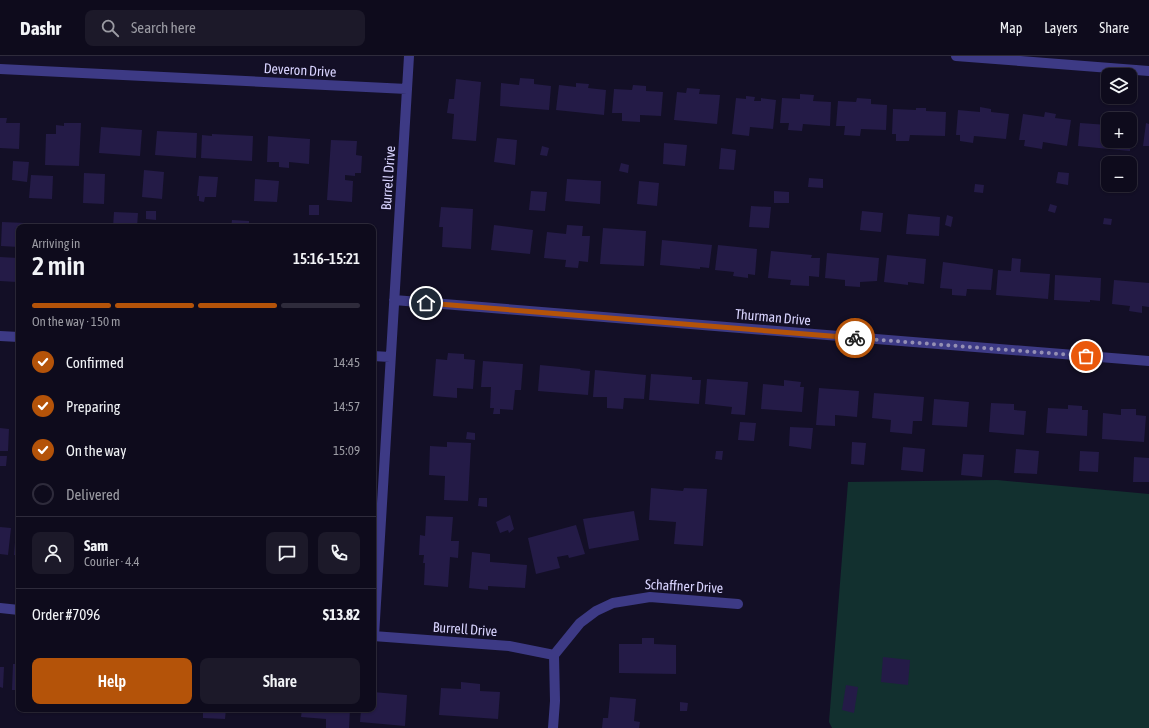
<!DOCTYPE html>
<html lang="en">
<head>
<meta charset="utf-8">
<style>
	:root { --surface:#0e0b1c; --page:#1c1929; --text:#f1f3f6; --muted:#9b9ba3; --line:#2e2b3b; --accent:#b45309 }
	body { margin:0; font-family:"Asap Condensed",sans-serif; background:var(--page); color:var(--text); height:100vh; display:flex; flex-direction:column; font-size:15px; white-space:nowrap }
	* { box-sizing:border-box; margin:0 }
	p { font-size:13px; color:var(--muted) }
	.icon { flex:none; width:22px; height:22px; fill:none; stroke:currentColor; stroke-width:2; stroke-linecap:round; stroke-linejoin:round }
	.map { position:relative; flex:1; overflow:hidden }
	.side { position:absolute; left:16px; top:168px; width:360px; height:488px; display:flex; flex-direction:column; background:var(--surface); border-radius:8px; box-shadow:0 1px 3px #0004,0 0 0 1px var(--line) }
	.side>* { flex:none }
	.fabs { position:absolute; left:1101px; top:12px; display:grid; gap:8px }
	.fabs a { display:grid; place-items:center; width:36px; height:36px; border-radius:8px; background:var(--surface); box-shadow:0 1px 3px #0004,0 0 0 1px var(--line); font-size:20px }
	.pin { position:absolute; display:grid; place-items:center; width:34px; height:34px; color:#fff; margin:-17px; border:2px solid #fff; border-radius:50%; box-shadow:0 1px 4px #0007 }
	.courier { position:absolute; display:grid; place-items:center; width:40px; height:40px; margin:-20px; border:3px solid #b45309; border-radius:50%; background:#fff; color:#222; box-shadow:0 1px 5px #0007 }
	.summary em { font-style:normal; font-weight:600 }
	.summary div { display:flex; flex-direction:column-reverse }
	.summary { display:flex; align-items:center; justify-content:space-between; height:68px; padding:0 16px }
	h1 { font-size:26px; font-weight:600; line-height:30px }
	.bar { display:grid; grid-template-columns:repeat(4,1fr); gap:6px 4px; align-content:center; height:48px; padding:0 16px }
	.bar i { height:5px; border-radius:3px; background:var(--line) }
	.bar .current { background:var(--accent) }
	.bar p { grid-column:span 4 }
	.line { display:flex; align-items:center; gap:10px; padding:0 16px; border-top:1px solid var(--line) }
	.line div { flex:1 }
	.round { display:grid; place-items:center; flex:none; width:42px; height:42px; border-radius:8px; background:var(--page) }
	ol { padding:0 16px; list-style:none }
	li { display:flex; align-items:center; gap:12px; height:44px }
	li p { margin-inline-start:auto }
	li .icon { padding:4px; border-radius:50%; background:var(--accent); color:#fff; stroke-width:4 }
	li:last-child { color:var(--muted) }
	li i { width:22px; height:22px; border:2px solid var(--line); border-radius:50% }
	.cta { display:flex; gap:8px; margin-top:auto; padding:8px 16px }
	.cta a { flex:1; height:46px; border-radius:8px; background:var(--accent); color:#fff; font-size:16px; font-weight:600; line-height:46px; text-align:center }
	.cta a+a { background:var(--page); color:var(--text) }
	header { display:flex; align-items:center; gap:24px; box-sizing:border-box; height:56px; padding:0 20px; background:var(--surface); border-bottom:1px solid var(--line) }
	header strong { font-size:19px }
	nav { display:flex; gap:22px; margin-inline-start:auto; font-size:14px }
	.search { width:280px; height:36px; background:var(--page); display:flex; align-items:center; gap:10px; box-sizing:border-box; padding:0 14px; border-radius:8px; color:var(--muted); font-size:15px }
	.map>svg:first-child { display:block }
	.green { fill:#12302f }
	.building { fill:#241b47 }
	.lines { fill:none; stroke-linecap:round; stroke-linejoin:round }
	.street { stroke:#3d3a85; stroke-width:10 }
	.done { stroke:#948fb3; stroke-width:4; stroke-dasharray:0 7.2 }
	.route { stroke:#b45309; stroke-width:5 }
	.labels { text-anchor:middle; stroke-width:4; stroke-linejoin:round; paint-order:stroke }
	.street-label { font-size:14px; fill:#d9d4ff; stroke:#130f26 }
</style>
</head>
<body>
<header>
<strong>Dashr</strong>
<div class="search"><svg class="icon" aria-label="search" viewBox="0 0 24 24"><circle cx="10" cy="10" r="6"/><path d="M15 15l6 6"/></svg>Search here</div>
<nav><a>Map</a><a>Layers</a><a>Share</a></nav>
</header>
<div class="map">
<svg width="1149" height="672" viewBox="0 0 1149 672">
	<rect width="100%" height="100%" fill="#130f26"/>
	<path class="green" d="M997 424 1149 438V672H832L829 666 848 426Z"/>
	<path class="building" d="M520 22 534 23V28L551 30 549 54 500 50 501 27 519 29Z
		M456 23 481 26 476 85 452 83 454 58 447 57 449 43H454Z
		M576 27 589 28 588 32 606 34 604 59 556 54 559 29 576 31Z
		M633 29 646 30V35L663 36 661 60 640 59V66L622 65V57H612L614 33 632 34Z
		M687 32 700 33 699 38 720 39 717 68 674 64 677 36 686 37Z
		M800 38 814 39 813 45 831 46 830 70 803 68 802 75 788 74 789 67H780L782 42 800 43Z
		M746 40 755 41 754 45H761V42L776 44 773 73 750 71 749 80 732 78 736 42 746 43Z
		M857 42 871 43V48L887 49 886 74 861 73 860 80 844 79 845 70H836L838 45 856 46Z
		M980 51 991 53V56L1009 58 1006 83 974 80 973 87 960 85V79H956L958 54 980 56Z
		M916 52H926V55L946 56 945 80 910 79 909 85H896V78H892L893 53 916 54Z
		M1045 56 1056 58 1055 62 1071 64 1067 90 1043 86 1042 93 1024 90 1025 84H1019L1023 58 1044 61Z
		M0 62H7L6 67H20L19 93 0 92Z
		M64 67H81L79 110 45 109 46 78H56V69L64 70Z
		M1080 67 1108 69V85H1131L1130 95 1078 90Z
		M1146 67 1149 68V90H1143Z
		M101 71 142 74 140 100 99 97Z
		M157 75 197 77 196 102 155 99Z
		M212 78 253 80 252 105 201 102 202 79 212 80Z
		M268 80 310 83 309 108 289 106V112L279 111V106H267Z
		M497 82 517 84 515 109 494 106Z
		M331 84 357 85 356 99 362 100 361 117H355V120L345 119V124L353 125 352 146 327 144Z
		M664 87 687 89 685 110 663 108Z
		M542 90 549 92 547 100 540 99Z
		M721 92 736 94 734 114 719 113Z
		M13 105 29 106 27 126 12 124Z
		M621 107 629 109 628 117 619 115Z
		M144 114 164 116 162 143 142 141Z
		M1058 116 1069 117 1068 129 1056 127Z
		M84 117 105 118 104 148 83 147Z
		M31 119 53 120 52 143 29 142Z
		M199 120 218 121 216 141H205L204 146 199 145V140H197Z
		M809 122 823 123V132L808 131Z
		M255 123 279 125 277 146 254 145Z
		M567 123 601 125 600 148 565 145Z
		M639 125 659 127 657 150 637 148Z
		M975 128 984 129 983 137 974 136Z
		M531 135 547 136 545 155 529 154Z
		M774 135 789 136V147H774Z
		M1050 148 1057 150 1055 157 1048 155Z
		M309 149H319V159H309Z
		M751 150 771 151 769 172 749 171Z
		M441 151 473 153 471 193 442 191 443 171H439Z
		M146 155H156V164L146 163Z
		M862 155 883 157 881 176 860 174Z
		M114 156 138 157 137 171H113Z
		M908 158 940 161 939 180 906 178Z
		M947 159 953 161 951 171 945 169Z
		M1104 162 1112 163 1111 169 1103 168Z
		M232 164 249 165V171H231Z
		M2 166 25 167 24 171H19V191L1 190Z
		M494 169 533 174 530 198 491 194Z
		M567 169 583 170 582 180H590L588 206 579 205 578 212 565 211 566 204 544 202 547 176 566 178Z
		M603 172 646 175 644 210 600 208Z
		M662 184 712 189 709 212 700 211V213L660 209Z
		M718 189 757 193 755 219 748 218V222L733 220 734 216 715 214Z
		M771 195 812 199 811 202H820L819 221 809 220V230L790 229 791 224 768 222Z
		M827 197 879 202 877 225 860 226V231L845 230V224L825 222Z
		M887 199 926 203 924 228 908 226V229L884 226Z
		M0 201 18 202 17 226 0 225Z
		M1012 202 1021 203 1020 216 1050 218 1048 243 996 239 998 214 1011 215Z
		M943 206 993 213 991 234 967 233 966 240 952 239V233L940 232Z
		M1055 219 1101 222 1100 245 1090 244V246L1054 244Z
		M1114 224 1149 227V251L1142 250V257L1129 255 1130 250 1112 248Z
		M448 297 464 298V303L475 304 473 333 457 332V342L433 340 436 303 447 304Z
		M483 305 523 308 521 334H515L513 354 500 353V358H493L494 352H490L491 331H481Z
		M540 309 581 313 580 314 590 315 588 339 538 335Z
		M595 314 646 319 644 343 624 342 623 353 607 352V341H593Z
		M651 318 692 321V324H701L699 348 649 344Z
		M707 323 748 326 745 359 731 358 732 351 705 348Z
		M784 324 801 326 800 331H804L802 356 761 353 763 328 784 330Z
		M819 332 859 335 857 361 835 359V370L816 369Z
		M874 337 924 341 922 365H913L912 378 890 376 891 364 872 362Z
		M934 343 969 346 967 371 932 369Z
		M991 347 1014 348V354L1026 355 1024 379 989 376Z
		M1068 349 1082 350V354H1088L1087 380 1046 377 1048 352 1068 353Z
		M1121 353H1136V359L1146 360 1144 386 1102 383 1103 357 1121 359Z
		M740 366 756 367 754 385 738 384Z
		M790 371 813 372 811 393 789 390Z
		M0 372 9 373 8 395H0Z
		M467 376 475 377V384L466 383Z
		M447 386 471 387 468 445 444 444 445 420 429 419 430 390 447 391Z
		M852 386 866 387 864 409 851 408Z
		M903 391 925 393 923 416 901 414Z
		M1016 393 1039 395 1037 418 1014 417Z
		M716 395H723L722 404 715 403Z
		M1080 395 1099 396 1098 416 1079 415Z
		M963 398 984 399 982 421 961 419Z
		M0 400H7L6 410H0Z
		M1134 401 1149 402V426H1133Z
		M651 432 683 435 684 432 707 433 703 490 674 488 676 466 649 464Z
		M479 442H487V451L478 450Z
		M634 455 639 484 589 493 583 463Z
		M510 459 514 473 509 477 508 474 500 477 496 466Z
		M426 460 453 461 451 485H459L458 502 450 501 448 531 424 529 425 507H423L424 499H419L420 479 425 480Z
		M17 461H19V499H14Z
		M576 469 585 498 569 502 568 499 557 501 560 512 536 518 528 482Z
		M0 471 11 472 8 499 0 498Z
		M472 496 490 498V506L527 509 525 532 488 530V534L469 532Z
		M642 582H654V588L676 589V618L619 617V588H642Z
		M883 601 910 604 908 629 881 626Z
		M13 608H19V634H12Z
		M0 611H4L3 632 0 631Z
		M461 626 480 628V635L500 636 498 663 439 659 441 632 461 633Z
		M846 629 858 631 854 657 842 654Z
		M373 636 407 639 405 670 360 666 361 653H373Z
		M610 641 636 643 634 665 640 666 639 672H602L603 662H608Z
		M680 646 688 647 687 655H680Z
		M203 653H226L225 663 203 662Z
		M302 653H350L349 672H326V663L301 661Z"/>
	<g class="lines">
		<path class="street" d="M956 0 1149 15
			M0 13 407 33
			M394 244 1149 305
			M0 280 19 281
			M373 300 390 301
			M0 552 19 554
			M373 580 509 590 554 599
			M374 580 409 0
			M553 672 555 645 554 599 580 567 596 555 613 547 650 541 738 548"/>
	</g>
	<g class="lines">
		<path class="done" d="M855 282 1086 300"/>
		<path class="route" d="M426 247 855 282"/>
	</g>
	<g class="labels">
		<g class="street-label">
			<text transform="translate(300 14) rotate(3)" y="5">Deveron Drive</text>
			<text transform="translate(388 122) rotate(-86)" y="5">Burrell Drive</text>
			<text transform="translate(773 261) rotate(5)" y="5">Thurman Drive</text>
			<text transform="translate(684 530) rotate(3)" y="5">Schaffner Drive</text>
			<text transform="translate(465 573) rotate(4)" y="5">Burrell Drive</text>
		</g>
	</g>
</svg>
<div class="fabs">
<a><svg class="icon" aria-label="layers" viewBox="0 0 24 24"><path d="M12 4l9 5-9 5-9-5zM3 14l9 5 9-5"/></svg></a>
<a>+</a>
<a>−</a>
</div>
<div class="pin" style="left:1086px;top:300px;background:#ea580c"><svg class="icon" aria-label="bag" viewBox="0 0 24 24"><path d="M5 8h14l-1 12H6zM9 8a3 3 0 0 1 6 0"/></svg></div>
<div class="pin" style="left:426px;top:247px;background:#1f2937"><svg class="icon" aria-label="home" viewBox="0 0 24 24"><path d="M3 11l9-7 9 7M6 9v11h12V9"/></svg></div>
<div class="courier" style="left:855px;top:282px"><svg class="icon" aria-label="bike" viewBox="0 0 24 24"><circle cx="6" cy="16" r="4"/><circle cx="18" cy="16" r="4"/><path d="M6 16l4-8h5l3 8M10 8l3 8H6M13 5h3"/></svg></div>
<section class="side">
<div class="summary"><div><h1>2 min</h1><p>Arriving in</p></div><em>15:16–15:21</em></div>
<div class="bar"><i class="current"></i><i class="current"></i><i class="current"></i><i></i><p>On the way · 150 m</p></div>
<ol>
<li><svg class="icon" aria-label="check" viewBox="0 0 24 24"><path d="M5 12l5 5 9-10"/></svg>Confirmed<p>14:45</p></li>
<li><svg class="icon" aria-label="check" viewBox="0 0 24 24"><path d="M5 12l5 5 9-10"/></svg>Preparing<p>14:57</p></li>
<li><svg class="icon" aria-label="check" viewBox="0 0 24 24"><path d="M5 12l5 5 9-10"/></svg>On the way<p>15:09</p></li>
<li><i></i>Delivered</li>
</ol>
<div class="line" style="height:72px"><a class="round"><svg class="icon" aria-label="person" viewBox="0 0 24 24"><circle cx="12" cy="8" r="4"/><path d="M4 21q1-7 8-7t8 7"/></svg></a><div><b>Sam</b><p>Courier · 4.4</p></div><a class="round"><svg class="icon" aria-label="chat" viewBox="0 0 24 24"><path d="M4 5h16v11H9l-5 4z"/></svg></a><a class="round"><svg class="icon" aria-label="phone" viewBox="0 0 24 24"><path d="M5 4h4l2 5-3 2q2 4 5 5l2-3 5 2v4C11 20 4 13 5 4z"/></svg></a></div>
<div class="line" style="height:52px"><div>Order #7096</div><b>$13.82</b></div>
<div class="cta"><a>Help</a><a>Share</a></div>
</section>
</div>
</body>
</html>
